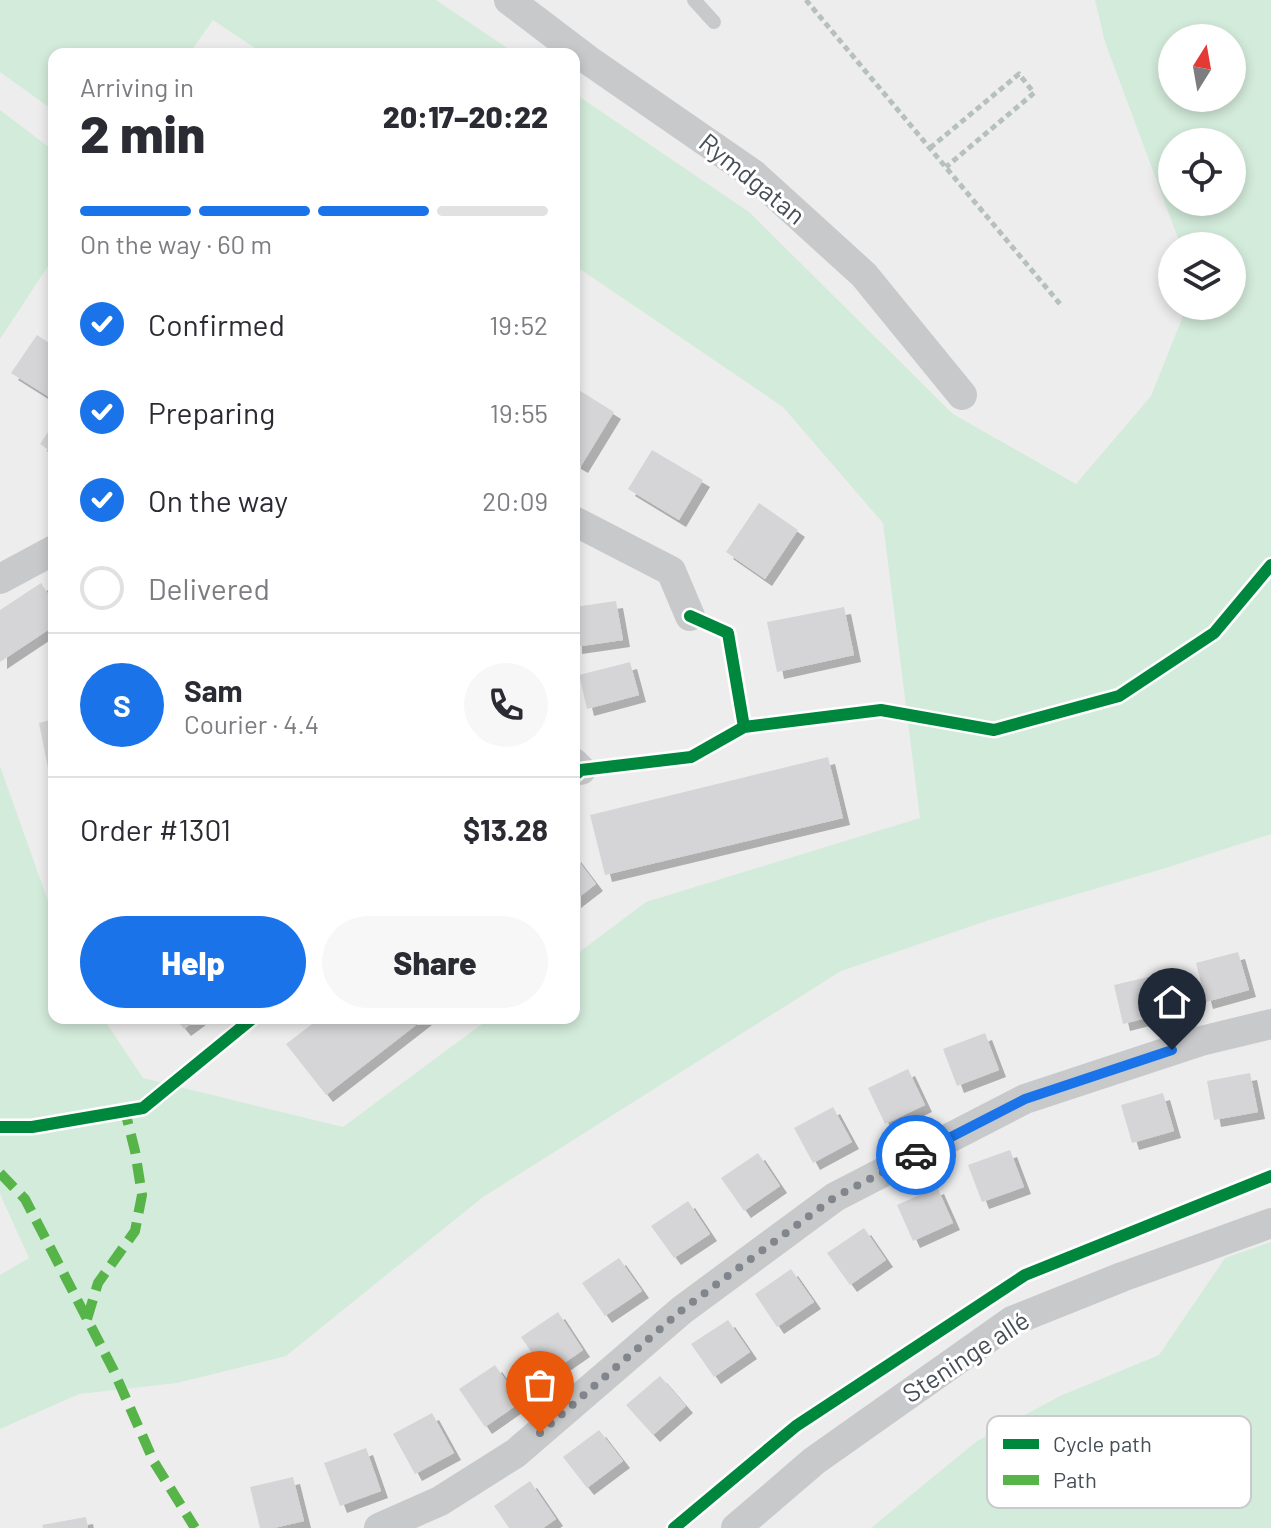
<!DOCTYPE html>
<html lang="en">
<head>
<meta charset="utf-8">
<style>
	:root { --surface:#fff; --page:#f7f7f7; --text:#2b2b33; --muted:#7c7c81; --line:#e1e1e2; --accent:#1a73e8 }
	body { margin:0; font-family:Barlow,sans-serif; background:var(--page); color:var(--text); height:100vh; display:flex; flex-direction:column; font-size:30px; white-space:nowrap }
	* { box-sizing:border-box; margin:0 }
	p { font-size:26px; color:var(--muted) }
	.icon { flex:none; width:44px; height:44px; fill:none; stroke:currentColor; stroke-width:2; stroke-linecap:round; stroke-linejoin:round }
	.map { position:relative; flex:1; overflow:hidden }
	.details { position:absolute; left:48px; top:48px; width:532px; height:976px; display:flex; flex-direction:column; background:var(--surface); border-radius:16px; box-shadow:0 4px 12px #0003 }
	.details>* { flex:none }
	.needle { width:52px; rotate:11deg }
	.fabs { position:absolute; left:1158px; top:24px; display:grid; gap:16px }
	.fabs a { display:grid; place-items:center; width:88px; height:88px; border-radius:50%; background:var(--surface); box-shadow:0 4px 12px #0003; font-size:40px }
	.pin { position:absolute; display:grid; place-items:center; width:68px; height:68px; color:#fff; margin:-82px -34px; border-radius:50% 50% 50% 0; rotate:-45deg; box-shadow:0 0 8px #0007 }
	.pin .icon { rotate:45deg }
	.courier { position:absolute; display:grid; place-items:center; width:80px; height:80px; margin:-40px; border:6px solid #1a73e8; border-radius:50%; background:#fff; color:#222; box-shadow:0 2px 10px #0007 }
	.summary em { font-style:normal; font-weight:800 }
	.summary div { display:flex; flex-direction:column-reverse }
	.summary { display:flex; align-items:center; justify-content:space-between; height:136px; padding:0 32px }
	h1 { font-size:52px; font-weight:800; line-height:60px }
	.bar { display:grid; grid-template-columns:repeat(4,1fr); gap:12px 8px; align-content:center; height:96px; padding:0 32px }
	.bar i { height:10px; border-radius:6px; background:var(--line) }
	.bar .active { background:var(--accent) }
	.bar p { grid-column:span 4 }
	.line { display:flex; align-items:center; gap:20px; padding:0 32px; border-top:2px solid var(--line) }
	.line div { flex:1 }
	.round { display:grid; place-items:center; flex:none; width:84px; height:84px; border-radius:42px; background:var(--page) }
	ol { padding:0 32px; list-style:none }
	li { display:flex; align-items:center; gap:24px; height:88px }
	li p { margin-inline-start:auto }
	li .icon { padding:8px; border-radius:50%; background:var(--accent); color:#fff; stroke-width:4 }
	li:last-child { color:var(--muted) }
	li i { width:44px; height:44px; border:4px solid var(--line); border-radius:50% }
	.primary-button { display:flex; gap:16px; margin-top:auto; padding:16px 32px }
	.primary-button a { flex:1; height:92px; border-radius:48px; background:var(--accent); color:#fff; font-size:32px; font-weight:800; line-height:92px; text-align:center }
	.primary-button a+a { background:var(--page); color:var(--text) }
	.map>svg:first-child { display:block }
	.green { fill:#d3ebdb; fill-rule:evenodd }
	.building { fill:#d5d5d7; filter:url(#shadow) }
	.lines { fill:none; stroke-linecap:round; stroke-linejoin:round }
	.path { stroke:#b6c0bd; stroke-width:5; stroke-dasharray:6 4; stroke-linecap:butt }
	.lane { stroke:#c7c9cb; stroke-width:14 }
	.street { stroke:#c7c9cb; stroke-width:30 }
	.quiet { stroke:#57b448; stroke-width:10; stroke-dasharray:20 10; stroke-linecap:butt }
	.cycleway-casing { stroke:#fff; stroke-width:17 }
	.cycleway { stroke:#00873e; stroke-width:12 }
	.done { stroke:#81868c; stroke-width:8; stroke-dasharray:0 14.4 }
	.route { stroke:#1a73e8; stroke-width:10 }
	.labels { text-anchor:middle; stroke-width:6; stroke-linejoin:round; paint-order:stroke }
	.street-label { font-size:26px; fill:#464f57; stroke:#fff }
	.key { fill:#fff; stroke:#c8cacd; stroke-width:2 }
	.key-label { font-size:22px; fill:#464f57 }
</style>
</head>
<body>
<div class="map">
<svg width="1271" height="1528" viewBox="0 0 1271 1528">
	<defs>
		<filter id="shadow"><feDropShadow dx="7" dy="7" stdDeviation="0" flood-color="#0004"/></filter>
	</defs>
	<rect width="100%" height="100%" fill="#eeeded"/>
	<path class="green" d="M0 0H436L516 54H264L213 20 189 54H54V111L0 72Z
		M1095 0H1271V834L1169 867 989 920 841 971 483 1197 286 1356 177 1383 79 1394 0 1429V1275L29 1258 0 1194V766L54 918V1018H103L143 1078 343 1127 490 1018H574V956L646 902 920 818 883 523 783 407 574 265V93L749 212 953 414 1076 484 1151 396 1187 306H1232V246H1181L1105 42ZM1232 38V98H1172V38ZM1232 142V202H1172V142Z
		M0 110 54 151V257L0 339Z
		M1271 1242V1528H871L977 1441 1060 1396 1159 1355 1225 1258Z"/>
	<path class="building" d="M37 335 54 346V400L11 373Z
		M574 387 614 412 581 466 574 462Z
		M54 423V454L40 444Z
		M652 450 703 480 679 520 628 489Z
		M759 503 798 530 765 579 726 552Z
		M41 583 54 603V626L0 662V610Z
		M616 601 623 640 575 647 574 607Z
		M844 607 854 655 777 672 767 622Z
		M630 662 639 695 587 709 579 675Z
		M54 719V782L51 783 39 723Z
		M828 757 843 818 605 875 590 815Z
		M574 855 596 884 574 901Z
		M1238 952 1249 990 1206 1002 1196 963Z
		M1157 975 1166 1013 1123 1024 1114 985Z
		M175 1018H199L184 1029Z
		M320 1018H425L326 1095 286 1044Z
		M985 1033 999 1070 957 1086 943 1049Z
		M908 1069 925 1105 885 1124 868 1088Z
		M1250 1073 1258 1112 1214 1120 1207 1081Z
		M1163 1093 1174 1131 1132 1143 1121 1105Z
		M833 1107 852 1142 813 1163 794 1128Z
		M1010 1150 1024 1187 982 1202 968 1165Z
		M758 1153 780 1186 744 1211 721 1178Z
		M937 1187 953 1223 913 1241 897 1205Z
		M688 1201 710 1234 674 1258 651 1226Z
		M864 1228 886 1260 850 1285 827 1253Z
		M619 1258 642 1291 605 1316 582 1283Z
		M791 1269 814 1302 777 1327 755 1294Z
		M558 1312 583 1350 547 1375 521 1337Z
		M728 1320 750 1352 714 1377 691 1344Z
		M495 1365 521 1402 485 1427 459 1389Z
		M660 1376 686 1406 653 1435 626 1405Z
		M432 1413 454 1453 415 1474 393 1434Z
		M599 1430 623 1461 587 1488 563 1457Z
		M366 1448 381 1491 340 1506 324 1463Z
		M293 1477 304 1521 274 1528H260L250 1487Z
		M530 1481 556 1519 543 1528H509L494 1506Z
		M86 1517 88 1528H43L42 1525Z"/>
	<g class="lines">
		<path class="path" d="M806 0 1060 304
			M930 148 1019 74 1034 93 946 167"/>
		<path class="lane" d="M694 0 714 22"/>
		<path class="street" d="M509 0 588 60 753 174 864 275 962 395
			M574 521 671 571 690 616
			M0 579 54 550
			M574 763 581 770
			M379 1528 440 1501 516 1453 682 1310 835 1197 1025 1099 1201 1041 1271 1024
			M736 1528 814 1461 1012 1321 1122 1277 1271 1223"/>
		<path class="quiet" d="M0 1173 25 1199 113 1369 154 1462 195 1528
			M87 1319 98 1283 135 1231 142 1195 135 1151 125 1111"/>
		<defs>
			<path id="cycleway" d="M690 616 728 633 744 727 881 710 994 730 1119 696 1214 633 1271 565
				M574 776 581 770 691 757 744 727
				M0 1127H32L143 1108 253 1018
				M674 1528 796 1426 1025 1275 1271 1176"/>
		</defs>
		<use href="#cycleway" class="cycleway-casing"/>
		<use href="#cycleway" class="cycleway"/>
	</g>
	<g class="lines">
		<path class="done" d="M540 1433 682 1310 733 1272 835 1197 916 1155"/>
		<path class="route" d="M916 1155 1025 1099 1172 1050"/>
	</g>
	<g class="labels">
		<g class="street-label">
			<text transform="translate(752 179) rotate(39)" y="9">Rymdgatan</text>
			<text transform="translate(966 1357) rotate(-33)" y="9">Steninge allé</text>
		</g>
	</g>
	<rect x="987" y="1416" width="264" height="92" rx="12" class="key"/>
	<rect x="1003" y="1439" width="36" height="10" fill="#00873e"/>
	<rect x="1003" y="1475" width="36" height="10" fill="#57b448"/>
	<g class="key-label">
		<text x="1053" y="1452">Cycle path</text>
		<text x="1053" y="1488">Path</text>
	</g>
</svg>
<div class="fabs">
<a><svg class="needle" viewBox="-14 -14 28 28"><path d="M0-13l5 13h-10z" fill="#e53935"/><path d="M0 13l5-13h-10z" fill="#7c7c81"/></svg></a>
<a><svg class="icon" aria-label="locate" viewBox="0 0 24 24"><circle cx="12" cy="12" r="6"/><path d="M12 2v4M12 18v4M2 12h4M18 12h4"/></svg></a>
<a><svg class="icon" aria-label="layers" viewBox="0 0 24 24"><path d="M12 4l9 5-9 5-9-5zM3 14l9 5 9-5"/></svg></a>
</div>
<div class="pin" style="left:540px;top:1433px;background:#ea580c"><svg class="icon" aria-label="bag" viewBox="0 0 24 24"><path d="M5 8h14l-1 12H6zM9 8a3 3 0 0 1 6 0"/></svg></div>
<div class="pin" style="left:1172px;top:1050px;background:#1f2937"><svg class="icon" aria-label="home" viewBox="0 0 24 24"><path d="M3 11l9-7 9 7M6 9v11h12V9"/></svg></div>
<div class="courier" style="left:916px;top:1155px"><svg class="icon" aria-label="car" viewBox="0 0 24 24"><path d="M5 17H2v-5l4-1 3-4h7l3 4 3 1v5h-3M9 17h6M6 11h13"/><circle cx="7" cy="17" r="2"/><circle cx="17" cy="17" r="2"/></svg></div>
<section class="details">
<div class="summary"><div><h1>2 min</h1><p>Arriving in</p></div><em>20:17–20:22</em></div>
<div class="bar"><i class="active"></i><i class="active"></i><i class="active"></i><i></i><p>On the way · 60 m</p></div>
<ol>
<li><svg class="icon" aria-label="check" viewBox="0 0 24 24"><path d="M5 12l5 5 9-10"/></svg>Confirmed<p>19:52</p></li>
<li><svg class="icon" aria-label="check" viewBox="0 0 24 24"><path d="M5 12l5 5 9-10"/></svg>Preparing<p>19:55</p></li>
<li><svg class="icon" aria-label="check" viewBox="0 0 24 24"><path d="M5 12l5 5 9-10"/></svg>On the way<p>20:09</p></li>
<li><i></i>Delivered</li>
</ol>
<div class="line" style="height:144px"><b class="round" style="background:var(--accent);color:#fff">S</b><div><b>Sam</b><p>Courier · 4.4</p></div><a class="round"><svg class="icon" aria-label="phone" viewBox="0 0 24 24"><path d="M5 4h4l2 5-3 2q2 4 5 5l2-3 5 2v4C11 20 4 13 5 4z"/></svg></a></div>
<div class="line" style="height:104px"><div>Order #1301</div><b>$13.28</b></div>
<div class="primary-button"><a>Help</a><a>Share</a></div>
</section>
</div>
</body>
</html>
